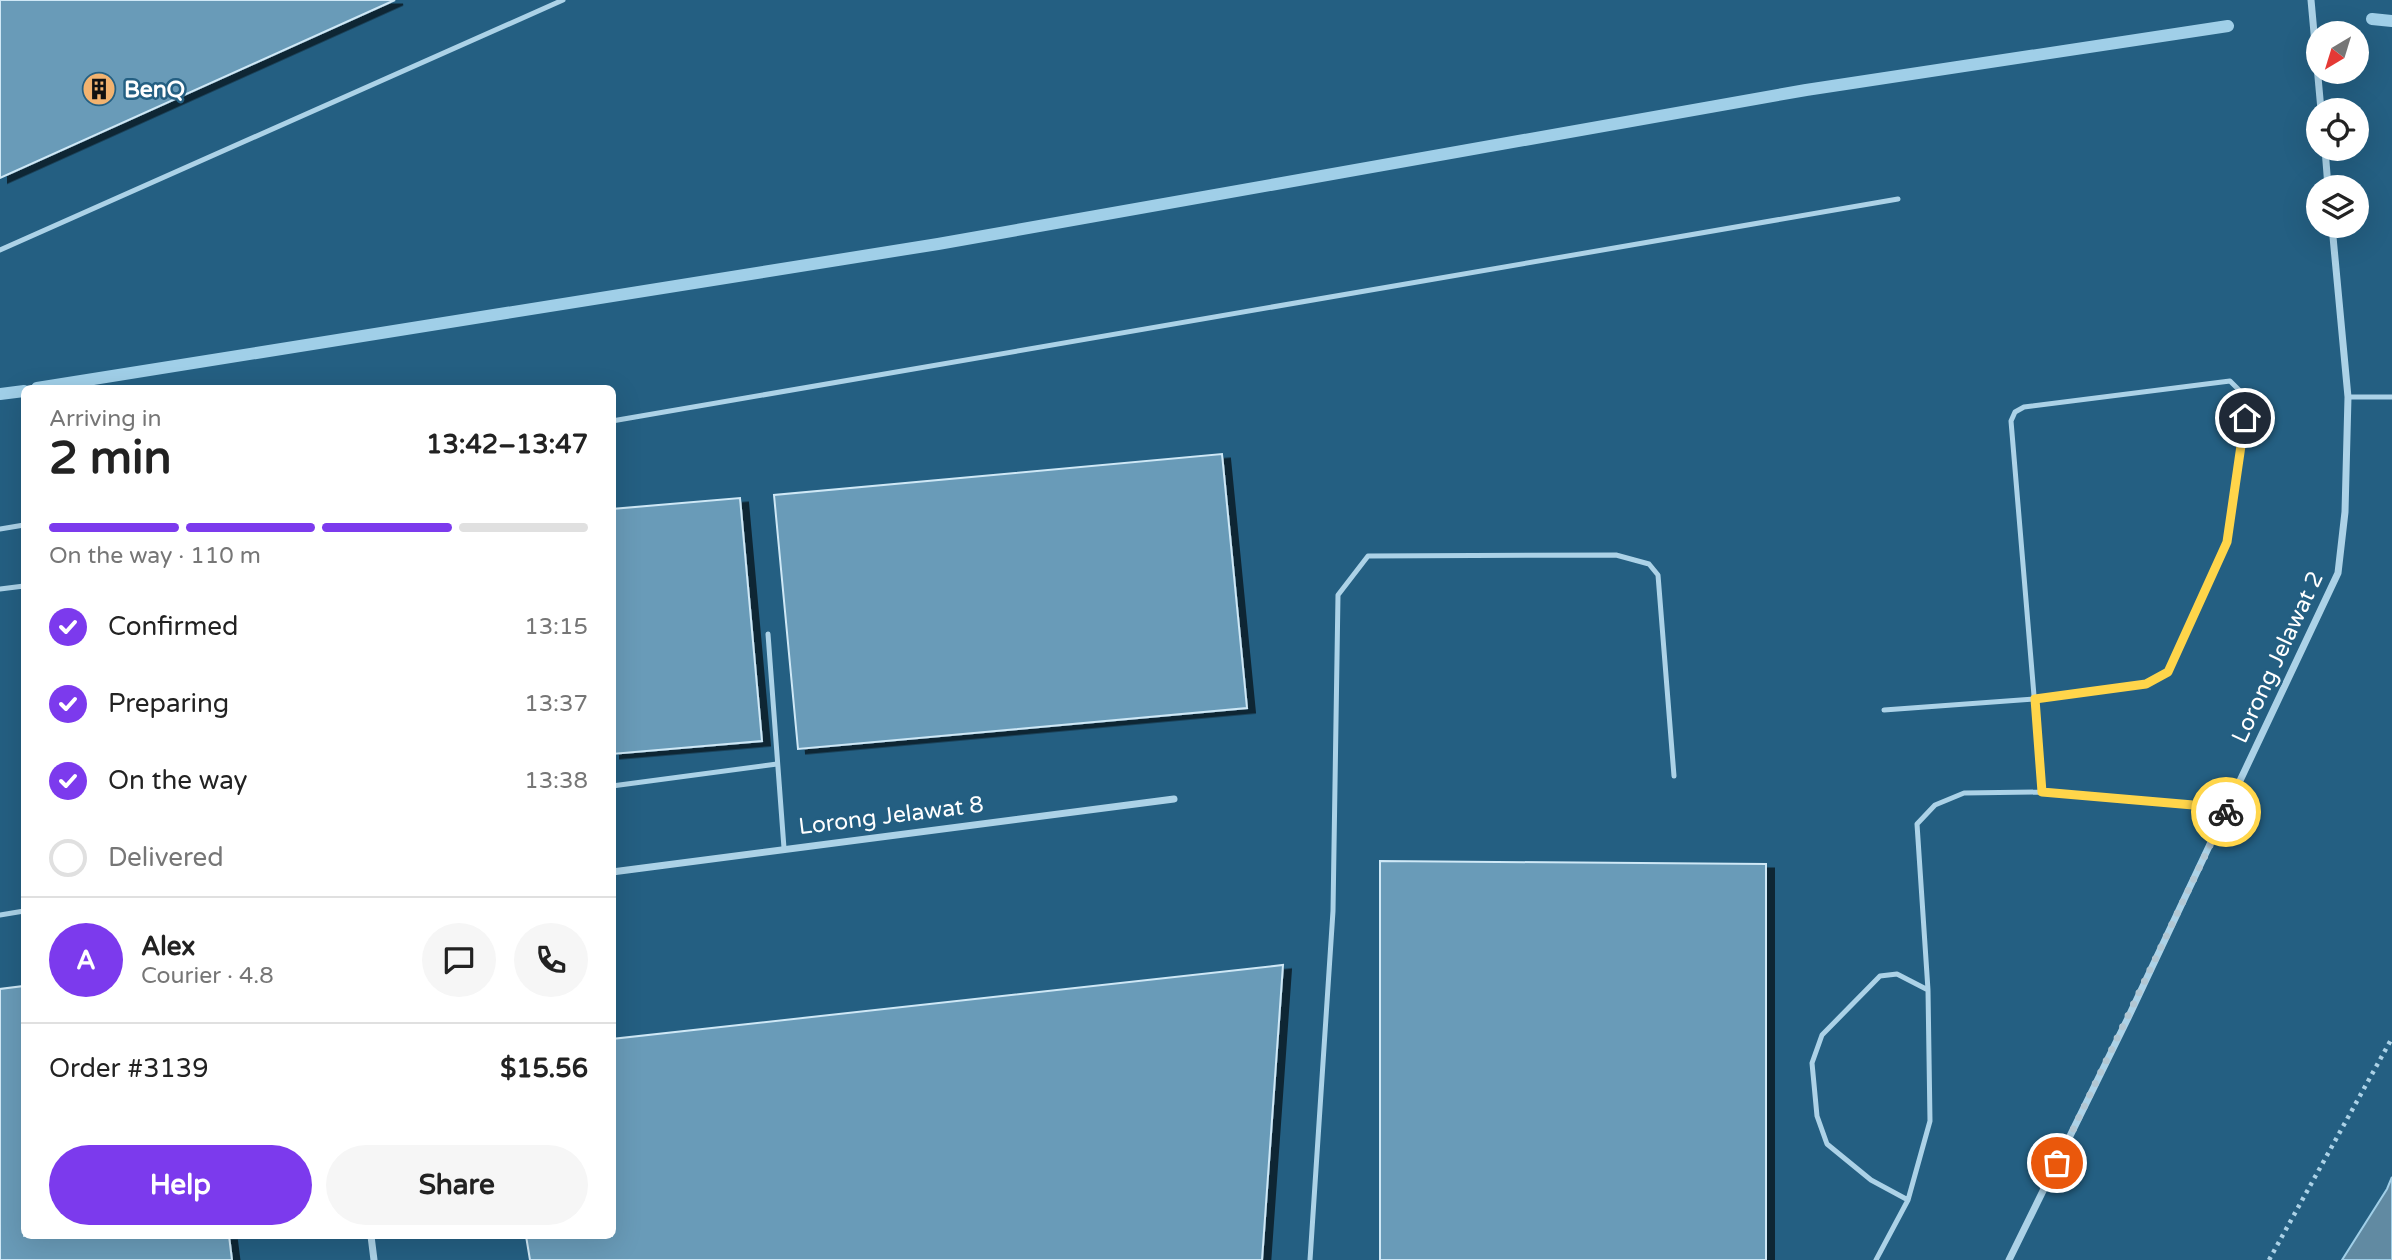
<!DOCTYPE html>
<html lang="en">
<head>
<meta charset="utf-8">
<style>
	:root { --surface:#fff; --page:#f6f6f6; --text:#222; --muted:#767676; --line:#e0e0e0; --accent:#7c3aed }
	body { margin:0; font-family:"Varela Round",sans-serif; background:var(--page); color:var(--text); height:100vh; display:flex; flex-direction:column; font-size:26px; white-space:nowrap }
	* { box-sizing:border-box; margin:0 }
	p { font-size:23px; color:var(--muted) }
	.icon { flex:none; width:38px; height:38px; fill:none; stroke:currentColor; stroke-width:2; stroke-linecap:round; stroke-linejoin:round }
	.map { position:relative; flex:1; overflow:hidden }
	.side { position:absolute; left:21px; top:385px; width:595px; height:854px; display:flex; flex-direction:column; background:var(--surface); border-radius:10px; box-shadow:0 7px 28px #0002 }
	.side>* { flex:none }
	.needle { width:46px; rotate:218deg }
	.controls { position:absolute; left:2306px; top:21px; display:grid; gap:14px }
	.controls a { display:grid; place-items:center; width:63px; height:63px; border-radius:50%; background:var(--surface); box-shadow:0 7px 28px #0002; font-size:35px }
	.pin { position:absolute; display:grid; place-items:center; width:60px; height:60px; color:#fff; margin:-30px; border:4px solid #fff; border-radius:50%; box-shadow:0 2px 7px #0007 }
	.courier { position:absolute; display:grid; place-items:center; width:70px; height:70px; margin:-35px; border:5px solid #ffd54a; border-radius:50%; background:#fff; color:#222; box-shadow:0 2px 9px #0007 }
	.summary em { font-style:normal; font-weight:700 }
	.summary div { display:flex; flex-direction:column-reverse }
	.summary { display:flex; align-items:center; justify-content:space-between; height:119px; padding:0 28px }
	h1 { font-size:46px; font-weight:700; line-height:52px }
	.bar { display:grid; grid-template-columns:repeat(4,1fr); gap:10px 7px; align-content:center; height:84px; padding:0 28px }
	.bar i { height:9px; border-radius:5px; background:var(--line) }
	.bar .active { background:var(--accent) }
	.bar p { grid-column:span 4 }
	.line { display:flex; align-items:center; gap:18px; padding:0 28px; border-top:2px solid var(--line) }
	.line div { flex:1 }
	.round { display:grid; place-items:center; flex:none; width:74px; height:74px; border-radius:37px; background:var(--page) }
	ol { padding:0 28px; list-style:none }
	li { display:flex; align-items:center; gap:21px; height:77px }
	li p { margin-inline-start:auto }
	li .icon { padding:7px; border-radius:50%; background:var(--accent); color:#fff; stroke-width:4 }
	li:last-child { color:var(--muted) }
	li i { width:38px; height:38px; border:4px solid var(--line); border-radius:50% }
	.primary-button { display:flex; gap:14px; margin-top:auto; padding:14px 28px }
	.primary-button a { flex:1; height:80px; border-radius:42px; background:var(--accent); color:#fff; font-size:28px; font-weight:700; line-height:80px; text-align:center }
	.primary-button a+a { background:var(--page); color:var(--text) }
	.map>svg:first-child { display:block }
	.water { fill:#618aa2; stroke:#a0cfe8; stroke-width:2 }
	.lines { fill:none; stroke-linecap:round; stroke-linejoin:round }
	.stream { stroke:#a0cfe8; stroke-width:12 }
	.building { fill:#699bb8; stroke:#cfe8f6; stroke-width:2; filter:url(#shadow) }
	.path { stroke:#acd2e7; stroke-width:4.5; stroke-dasharray:3.5 5; stroke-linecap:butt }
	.service { stroke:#acd2e7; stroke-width:5 }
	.minor { stroke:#acd2e7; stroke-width:7 }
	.done { stroke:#b2c7d3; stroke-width:7; stroke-dasharray:0 12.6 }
	.route { stroke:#ffd54a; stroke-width:9 }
	.labels { text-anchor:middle; stroke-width:5; stroke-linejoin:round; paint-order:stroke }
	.poi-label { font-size:23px; font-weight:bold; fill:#fff; stroke:#245f82; text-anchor:start }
	.street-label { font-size:23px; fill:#fff; stroke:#245f82 }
</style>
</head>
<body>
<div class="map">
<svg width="2392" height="1260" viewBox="0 0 2392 1260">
	<defs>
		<filter id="shadow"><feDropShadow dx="8" dy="4.5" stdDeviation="0" flood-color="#0009"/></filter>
	</defs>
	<rect width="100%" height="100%" fill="#245f82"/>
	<path class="water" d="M2392 1177V1260H2342L2387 1189Z"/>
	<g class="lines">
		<path class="stream" d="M2372 19 2392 21
			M37 388 938 244 1806 90 2228 26
			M0 394 24 391"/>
	</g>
	<path class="building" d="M0 0H395L0 178Z
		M1222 454 1247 708 798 749 774 495Z
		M740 498 762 741 612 754V509Z
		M1380 861 1766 864V1260H1380Z
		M1283 965 1262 1260H530L526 1236H612V1039Z
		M24 986V1236H229L232 1260H0V989Z"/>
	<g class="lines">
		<path class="path" d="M2269 1260 2392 1038"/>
		<path class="service" d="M0 250 563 0
			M2348 397H2392
			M612 421 1898 199
			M0 529 24 525
			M0 589 24 586
			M768 634 784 848
			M1884 710 2035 699 2146 684 2168 672 2227 542 2245 418 2240 391 2230 381 2024 407 2015 412 2011 421C2021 544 2032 668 2042 792
			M612 786 777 764
			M0 915 24 911
			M1928 990 1917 824 1935 805 1964 793 2042 792 2228 808
			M1310 1260 1333 911 1338 595 1368 556 1616 555 1649 564 1658 575 1674 776
			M1876 1260 1908 1200 1930 1121 1928 990 1897 974 1880 976 1822 1035 1812 1063 1817 1116 1827 1144 1871 1180 1908 1200"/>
		<path class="minor" d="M2311 0 2321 110
			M2325 149 2328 187
			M612 872 1174 799
			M371 1236 374 1260
			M2009 1260 2128 1018 2338 573 2345 512 2348 397 2332 226"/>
	</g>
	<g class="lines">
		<path class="done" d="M2057 1163 2226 812"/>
		<path class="route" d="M2226 812 2228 808 2042 792 2035 699 2146 684 2168 672 2227 542 2245 418"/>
	</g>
	<defs>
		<symbol id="building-disc" viewBox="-11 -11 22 22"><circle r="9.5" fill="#f2b370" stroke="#245f82"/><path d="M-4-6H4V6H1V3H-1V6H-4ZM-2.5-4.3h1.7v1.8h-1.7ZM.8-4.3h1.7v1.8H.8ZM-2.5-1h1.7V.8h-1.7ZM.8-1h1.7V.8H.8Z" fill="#111"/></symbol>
	</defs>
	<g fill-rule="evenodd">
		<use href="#building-disc" x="80" y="70" width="38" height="38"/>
	</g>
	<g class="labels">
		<g class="poi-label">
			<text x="124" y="97">BenQ</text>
		</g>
		<g class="street-label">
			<text transform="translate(2277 657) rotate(-65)" y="8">Lorong Jelawat 2</text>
			<text transform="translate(891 815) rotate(-7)" y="8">Lorong Jelawat 8</text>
		</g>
	</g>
</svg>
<div class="controls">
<a><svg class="needle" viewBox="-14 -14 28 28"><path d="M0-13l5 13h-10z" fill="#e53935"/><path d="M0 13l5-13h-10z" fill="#767676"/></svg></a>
<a><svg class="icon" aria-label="locate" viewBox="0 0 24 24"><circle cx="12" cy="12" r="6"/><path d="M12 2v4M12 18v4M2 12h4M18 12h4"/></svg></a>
<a><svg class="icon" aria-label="layers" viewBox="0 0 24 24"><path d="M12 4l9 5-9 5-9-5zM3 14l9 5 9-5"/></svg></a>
</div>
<div class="pin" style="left:2057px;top:1163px;background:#ea580c"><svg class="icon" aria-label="bag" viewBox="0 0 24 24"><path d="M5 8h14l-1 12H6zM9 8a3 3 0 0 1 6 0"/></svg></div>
<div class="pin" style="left:2245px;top:418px;background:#1f2937"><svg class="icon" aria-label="home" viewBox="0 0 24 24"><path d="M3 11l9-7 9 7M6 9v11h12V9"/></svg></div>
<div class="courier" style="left:2226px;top:812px"><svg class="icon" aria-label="bike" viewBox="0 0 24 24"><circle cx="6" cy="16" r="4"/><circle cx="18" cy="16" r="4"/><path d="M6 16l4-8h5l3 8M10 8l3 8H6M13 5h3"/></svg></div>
<section class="side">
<div class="summary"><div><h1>2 min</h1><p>Arriving in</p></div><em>13:42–13:47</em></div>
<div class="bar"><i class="active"></i><i class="active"></i><i class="active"></i><i></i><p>On the way · 110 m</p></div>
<ol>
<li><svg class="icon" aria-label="check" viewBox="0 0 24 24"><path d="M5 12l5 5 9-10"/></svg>Confirmed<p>13:15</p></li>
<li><svg class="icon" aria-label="check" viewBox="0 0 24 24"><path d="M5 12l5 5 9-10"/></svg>Preparing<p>13:37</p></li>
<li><svg class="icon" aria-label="check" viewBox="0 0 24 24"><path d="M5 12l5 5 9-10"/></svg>On the way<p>13:38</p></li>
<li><i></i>Delivered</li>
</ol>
<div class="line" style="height:126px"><b class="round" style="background:var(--accent);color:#fff">A</b><div><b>Alex</b><p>Courier · 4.8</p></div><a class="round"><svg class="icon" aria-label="chat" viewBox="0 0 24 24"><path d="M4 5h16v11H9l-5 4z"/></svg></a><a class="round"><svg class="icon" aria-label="phone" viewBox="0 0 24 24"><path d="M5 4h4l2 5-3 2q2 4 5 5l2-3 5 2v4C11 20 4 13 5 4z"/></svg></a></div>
<div class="line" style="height:91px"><div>Order #3139</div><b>$15.56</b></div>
<div class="primary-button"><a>Help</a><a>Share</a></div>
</section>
</div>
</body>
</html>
